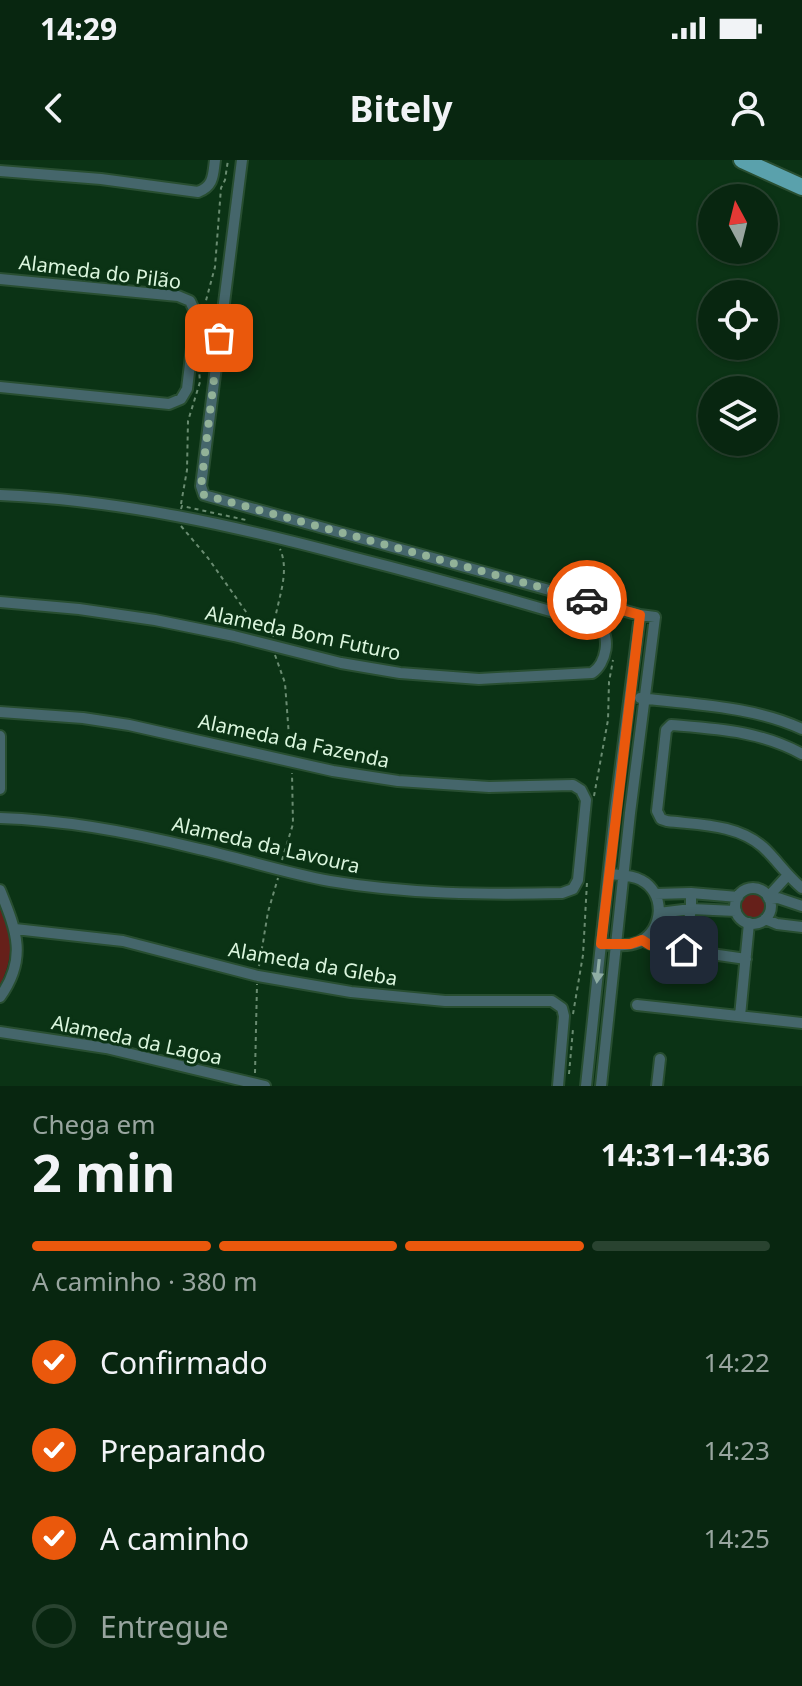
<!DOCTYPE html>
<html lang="pt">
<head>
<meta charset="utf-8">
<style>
	:root { --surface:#082610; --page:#16321e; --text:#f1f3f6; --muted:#98a59f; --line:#294330; --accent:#ea580c }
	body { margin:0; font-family:"Noto Sans",sans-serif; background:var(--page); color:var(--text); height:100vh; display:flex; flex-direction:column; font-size:30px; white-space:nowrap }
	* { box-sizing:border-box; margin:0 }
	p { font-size:26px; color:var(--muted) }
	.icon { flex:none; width:44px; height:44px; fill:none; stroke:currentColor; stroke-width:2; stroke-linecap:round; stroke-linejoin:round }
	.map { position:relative; height:926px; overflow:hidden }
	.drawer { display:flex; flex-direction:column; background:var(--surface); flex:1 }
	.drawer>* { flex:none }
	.needle { width:52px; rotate:353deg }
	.fabs { position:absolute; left:698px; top:24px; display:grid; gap:16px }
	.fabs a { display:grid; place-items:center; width:80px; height:80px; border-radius:50%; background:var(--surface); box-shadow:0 2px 6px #0004,0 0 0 2px var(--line); font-size:40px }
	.pin { position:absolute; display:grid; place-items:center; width:68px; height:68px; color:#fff; margin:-34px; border-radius:16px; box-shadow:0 4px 12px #0006 }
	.courier { position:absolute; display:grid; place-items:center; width:80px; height:80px; margin:-40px; border:6px solid #ea580c; border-radius:50%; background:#fff; color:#222; box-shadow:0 2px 10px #0007 }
	.headline em { font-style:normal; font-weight:700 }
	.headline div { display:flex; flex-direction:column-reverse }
	.headline { display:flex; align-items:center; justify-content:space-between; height:136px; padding:0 32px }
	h1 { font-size:52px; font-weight:700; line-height:60px }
	.bar { display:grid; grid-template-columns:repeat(4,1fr); gap:12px 8px; align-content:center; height:96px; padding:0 32px }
	.bar i { height:10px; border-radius:6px; background:var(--line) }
	.bar .selected { background:var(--accent) }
	.bar p { grid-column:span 4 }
	ol { padding:0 32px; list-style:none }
	li { display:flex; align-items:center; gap:24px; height:88px }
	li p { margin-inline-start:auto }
	li .icon { padding:8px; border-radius:50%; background:var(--accent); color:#fff; stroke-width:4 }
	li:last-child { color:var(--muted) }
	li i { width:44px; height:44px; border:4px solid var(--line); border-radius:50% }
	.status { display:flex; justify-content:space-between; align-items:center; height:56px; padding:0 40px; background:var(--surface); direction:ltr }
	.status svg { height:22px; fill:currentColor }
	header { display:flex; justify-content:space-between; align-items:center; height:104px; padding:0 32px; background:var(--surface); font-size:36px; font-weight:700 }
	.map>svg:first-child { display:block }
	.green { fill:#66201a }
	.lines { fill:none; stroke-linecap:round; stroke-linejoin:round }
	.street-casing { stroke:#284e31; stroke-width:14 }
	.primary-casing { stroke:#284e31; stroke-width:20 }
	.path { stroke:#6a8c71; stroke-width:2; stroke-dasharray:4 4; stroke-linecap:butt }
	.street { stroke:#45666b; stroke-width:10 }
	.primary { stroke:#5aa1ac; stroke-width:16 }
	.oneway { fill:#90aea4 }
	.done { stroke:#92b298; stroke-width:8; stroke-dasharray:0 14.4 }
	.route { stroke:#ea580c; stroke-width:10 }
	.labels { text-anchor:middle; stroke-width:6; stroke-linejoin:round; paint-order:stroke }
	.street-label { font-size:20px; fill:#dbf6de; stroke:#0b3315 }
</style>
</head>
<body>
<div class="status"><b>14:29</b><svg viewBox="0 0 49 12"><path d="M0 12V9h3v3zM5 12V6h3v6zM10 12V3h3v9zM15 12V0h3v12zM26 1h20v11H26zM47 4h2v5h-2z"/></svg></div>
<header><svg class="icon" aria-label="back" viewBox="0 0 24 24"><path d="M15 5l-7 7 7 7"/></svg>Bitely<svg class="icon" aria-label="person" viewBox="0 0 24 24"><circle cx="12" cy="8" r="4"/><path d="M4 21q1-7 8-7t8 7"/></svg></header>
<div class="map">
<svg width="802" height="926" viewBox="0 0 802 926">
	<rect width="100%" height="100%" fill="#0b3315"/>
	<path class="green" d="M740 747a13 13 0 1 1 26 0a13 13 0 1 1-26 0Z
		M0 748C15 772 13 800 0 825Z"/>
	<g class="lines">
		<defs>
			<path id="street" d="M242 0 201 326 204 335 640 455 655 457 630 653 601 926
				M0 11 101 19 198 32C214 26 213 15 215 0
				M0 119 178 136 190 141 196 154 187 229 181 239 169 244 0 227
				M0 335C121 340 236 366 352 397 435 418 517 441 598 465 612 476 606 504 592 513L479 519 400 513 341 503 234 476 155 460 79 449 0 442
				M640 538C694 545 753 546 802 569
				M0 552 83 558 129 565 333 611 398 621 489 627 573 625 581 630 586 640 578 720 573 729 562 733C484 735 407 734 330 721 286 713 243 699 199 689 135 673 67 660 0 658
				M0 576V629
				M802 594C760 571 718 569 671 565L666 570 657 651 661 659 667 661C699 665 737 664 763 687 777 700 787 716 802 728
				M735 746a18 18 0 1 1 36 0a18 18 0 1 1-36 0Z
				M0 730C16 770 28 798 0 837
				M655 734 691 733 738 737
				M768 737 787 716
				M769 739 778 738 802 746
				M659 753 691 749 736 751
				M765 759 777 764 802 767
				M15 769 123 781 258 816 351 832 445 841H552L562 848 564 856 558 926
				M642 780 656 786 746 799
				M601 784C613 785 627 787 639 782 664 770 666 733 641 720 632 715 620 715 610 714
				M684 790 691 749V733
				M637 845 802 863
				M740 856 749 763
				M0 872 106 888 265 926
				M586 926 615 651 640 455
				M657 926 660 899"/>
			<path id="primary" d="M742 0 802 27"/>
		</defs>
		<use href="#street" class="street-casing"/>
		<use href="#primary" class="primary-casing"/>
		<path class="path" d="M204 148 215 107 221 28 225 20 228 0
			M181 344 187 310 188 261 200 222 199 210
			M181 349 182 346 246 360
			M181 366 208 398 261 473
			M273 477C273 448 292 416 280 389
			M275 495 285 523 290 590
			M594 636 608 560 609 522 613 500
			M282 700 293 664 292 613
			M259 806 268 752 278 718
			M573 854 583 795 587 722
			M255 913 257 824
			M569 914 573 869"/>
		<use href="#street" class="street"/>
		<use href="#primary" class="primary"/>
	</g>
	<defs><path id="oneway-solid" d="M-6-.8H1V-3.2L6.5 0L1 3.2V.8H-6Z" transform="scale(2)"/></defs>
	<use class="oneway" href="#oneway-solid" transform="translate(598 811) rotate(96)"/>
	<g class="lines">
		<path class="done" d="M219 178 201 326 204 335 587 440"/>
		<path class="route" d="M587 440 640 455 601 784H630L642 780 650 785 684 790"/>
	</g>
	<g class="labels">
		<g class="street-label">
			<text transform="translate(100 112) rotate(7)" y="7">Alameda do Pilão</text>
			<text transform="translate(303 473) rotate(12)" y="7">Alameda Bom Futuro</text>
			<text transform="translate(294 581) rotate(12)" y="7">Alameda da Fazenda</text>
			<text transform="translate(266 685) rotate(13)" y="7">Alameda da Lavoura</text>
			<text transform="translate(313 804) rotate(10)" y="7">Alameda da Gleba</text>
			<text transform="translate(137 880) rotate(12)" y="7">Alameda da Lagoa</text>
		</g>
	</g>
</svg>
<div class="fabs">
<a><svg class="needle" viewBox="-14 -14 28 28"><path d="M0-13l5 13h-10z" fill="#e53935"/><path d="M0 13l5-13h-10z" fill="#98a59f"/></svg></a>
<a><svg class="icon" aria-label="locate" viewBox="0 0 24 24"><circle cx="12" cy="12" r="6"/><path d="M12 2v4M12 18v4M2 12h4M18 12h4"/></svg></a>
<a><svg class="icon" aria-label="layers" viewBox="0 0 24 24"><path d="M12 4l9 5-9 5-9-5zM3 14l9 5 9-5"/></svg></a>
</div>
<div class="pin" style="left:219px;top:178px;background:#ea580c"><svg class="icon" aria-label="bag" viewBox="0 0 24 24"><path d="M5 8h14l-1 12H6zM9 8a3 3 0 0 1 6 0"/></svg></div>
<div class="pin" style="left:684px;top:790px;background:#1f2937"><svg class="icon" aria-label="home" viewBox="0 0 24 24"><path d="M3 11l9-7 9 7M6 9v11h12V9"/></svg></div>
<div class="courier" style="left:587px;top:440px"><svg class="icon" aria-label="car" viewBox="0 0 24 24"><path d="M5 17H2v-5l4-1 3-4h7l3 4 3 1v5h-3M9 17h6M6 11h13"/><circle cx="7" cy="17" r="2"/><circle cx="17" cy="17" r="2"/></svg></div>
</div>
<section class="drawer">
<div class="headline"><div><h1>2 min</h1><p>Chega em</p></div><em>14:31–14:36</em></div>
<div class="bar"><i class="selected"></i><i class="selected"></i><i class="selected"></i><i></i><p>A caminho · 380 m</p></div>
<ol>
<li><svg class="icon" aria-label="check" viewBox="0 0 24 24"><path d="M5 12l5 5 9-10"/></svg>Confirmado<p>14:22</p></li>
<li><svg class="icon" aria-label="check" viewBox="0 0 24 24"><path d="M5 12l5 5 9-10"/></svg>Preparando<p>14:23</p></li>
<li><svg class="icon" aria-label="check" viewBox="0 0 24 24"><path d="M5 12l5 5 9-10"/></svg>A caminho<p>14:25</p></li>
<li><i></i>Entregue</li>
</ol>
</section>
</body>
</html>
